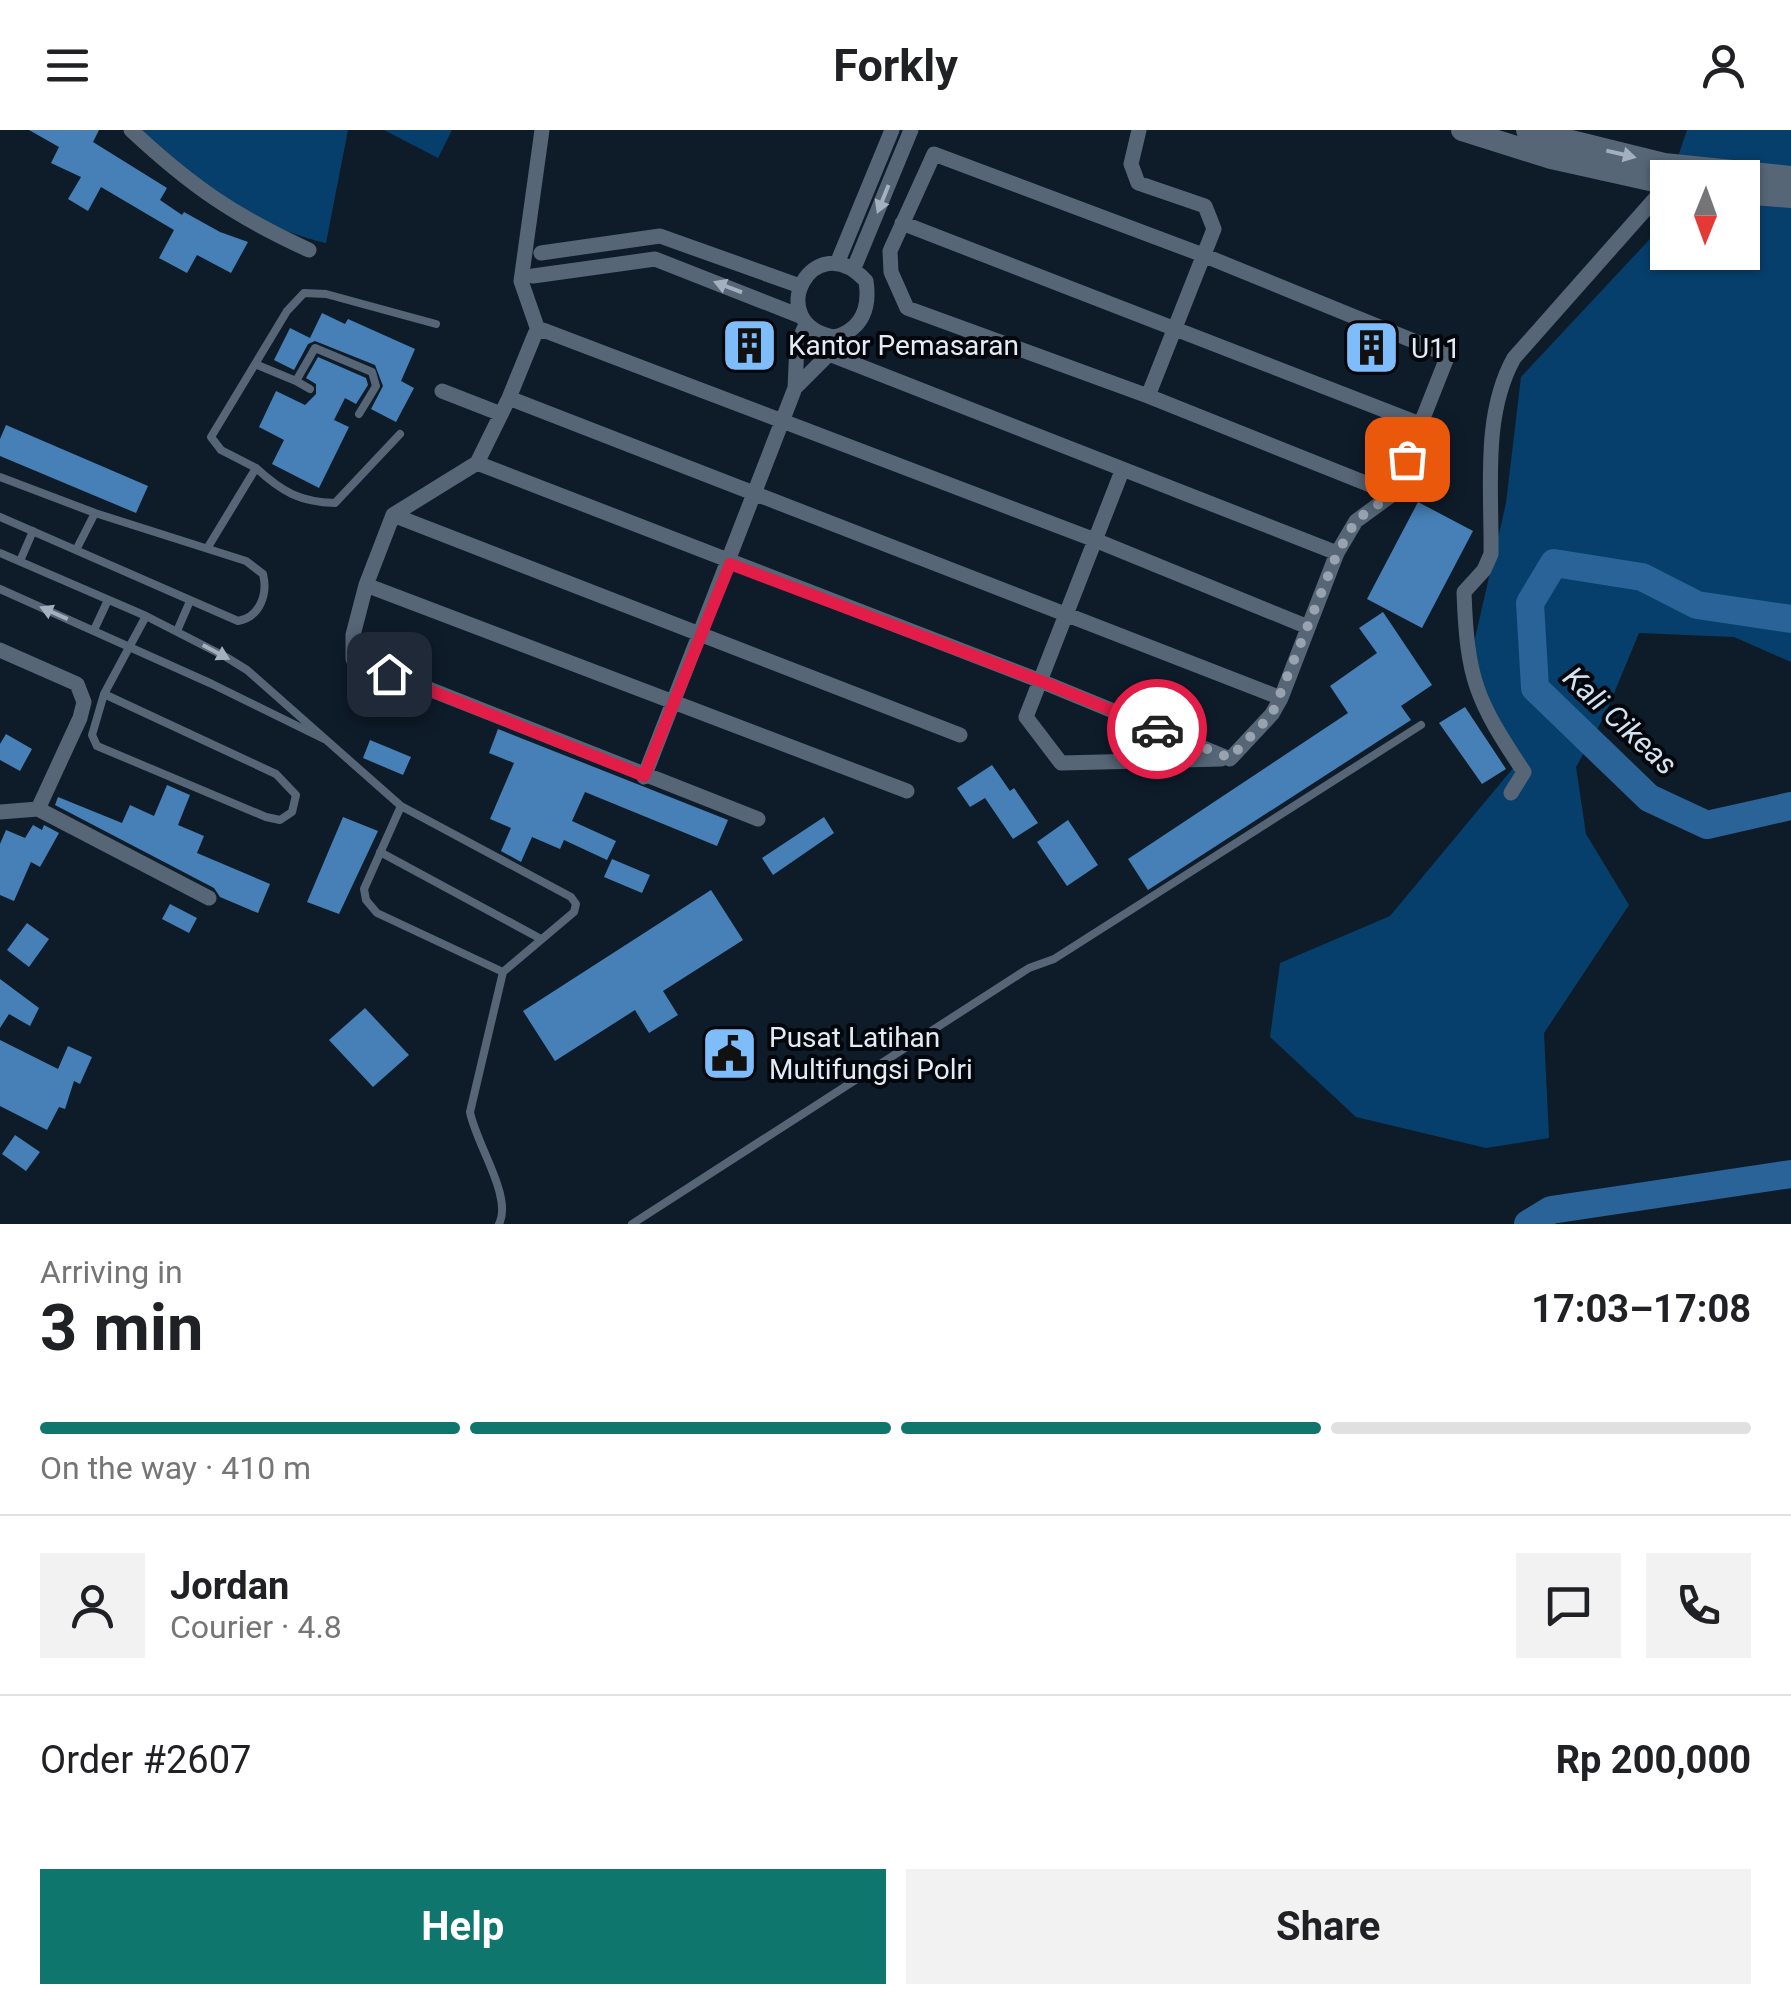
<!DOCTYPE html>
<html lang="en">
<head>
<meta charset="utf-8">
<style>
	:root { --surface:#fff; --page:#f2f2f2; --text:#202124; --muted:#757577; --line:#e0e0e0; --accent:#0f766e }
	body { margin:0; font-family:Roboto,sans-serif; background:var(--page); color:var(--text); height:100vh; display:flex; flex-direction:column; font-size:38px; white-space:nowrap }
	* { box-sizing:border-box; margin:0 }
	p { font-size:32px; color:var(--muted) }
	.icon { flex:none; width:55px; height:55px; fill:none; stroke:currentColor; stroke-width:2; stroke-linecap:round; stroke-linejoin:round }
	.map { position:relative; height:1094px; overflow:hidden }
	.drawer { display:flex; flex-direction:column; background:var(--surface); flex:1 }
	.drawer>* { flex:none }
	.needle { width:65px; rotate:181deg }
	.buttons { position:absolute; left:1650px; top:30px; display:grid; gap:20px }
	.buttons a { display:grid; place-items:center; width:110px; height:110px; border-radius:0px; background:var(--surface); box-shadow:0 2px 8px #0004; font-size:50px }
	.pin { position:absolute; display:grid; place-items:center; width:85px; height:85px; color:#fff; margin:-42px; border-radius:20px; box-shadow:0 5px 15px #0006 }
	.courier { position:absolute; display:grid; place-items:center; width:100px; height:100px; margin:-50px; border:8px solid #e11d48; border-radius:50%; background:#fff; color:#222; box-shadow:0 2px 12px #0007 }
	.overview em { font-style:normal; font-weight:700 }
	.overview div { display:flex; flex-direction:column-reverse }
	.overview { display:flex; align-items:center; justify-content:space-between; height:170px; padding:0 40px }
	h1 { font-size:65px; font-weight:700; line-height:75px }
	.bar { display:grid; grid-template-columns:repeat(4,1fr); gap:15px 10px; align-content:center; height:120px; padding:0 40px }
	.bar i { height:12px; border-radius:8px; background:var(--line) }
	.bar .active { background:var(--accent) }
	.bar p { grid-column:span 4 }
	.line { display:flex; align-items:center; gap:25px; padding:0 40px; border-top:2px solid var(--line) }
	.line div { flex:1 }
	.round { display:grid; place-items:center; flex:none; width:105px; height:105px; border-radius:0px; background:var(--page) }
	.button { display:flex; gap:20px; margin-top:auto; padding:20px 40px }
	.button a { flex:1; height:115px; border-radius:0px; background:var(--accent); color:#fff; font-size:40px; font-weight:700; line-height:115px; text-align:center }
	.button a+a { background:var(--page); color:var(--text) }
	header { display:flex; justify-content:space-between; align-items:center; height:130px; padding:0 40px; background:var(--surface); font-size:45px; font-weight:700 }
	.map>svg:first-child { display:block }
	.green { fill:#063f6b }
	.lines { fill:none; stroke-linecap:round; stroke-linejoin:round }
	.river { stroke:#296397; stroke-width:28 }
	.building { fill:#4680b6 }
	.lane { stroke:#566677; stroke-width:8 }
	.street { stroke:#566677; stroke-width:15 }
	.secondary { stroke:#566677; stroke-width:22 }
	.oneway { fill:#a4b0bd }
	.done { stroke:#98a3af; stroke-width:10; stroke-dasharray:0 18 }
	.route { stroke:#e11d48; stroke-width:12 }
	.labels { text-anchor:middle; stroke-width:8; stroke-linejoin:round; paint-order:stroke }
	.poi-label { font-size:28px; fill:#e3ecf6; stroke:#03060b; text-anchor:start }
	.water-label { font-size:30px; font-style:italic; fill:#d4e3f2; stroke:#03060b }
</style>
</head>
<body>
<header><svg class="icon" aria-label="menu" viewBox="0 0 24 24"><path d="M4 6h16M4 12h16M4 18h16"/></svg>Forkly<svg class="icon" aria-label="person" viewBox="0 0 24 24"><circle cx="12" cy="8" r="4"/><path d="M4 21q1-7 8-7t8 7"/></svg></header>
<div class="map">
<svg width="1791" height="1094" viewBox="0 0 1791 1094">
	<rect width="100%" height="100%" fill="#0e1c2a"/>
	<path class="green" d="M134 0H348L326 113C251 96 191 48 134 0Z
		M384 0H452L438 28Z
		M1687 0H1791V532L1734 507 1639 503 1605 585 1576 637 1586 704 1629 775 1544 903 1549 1008 1486 1018 1356 987 1270 907 1280 833 1390 786 1519 631 1468 539 1506 373 1521 247 1649 110 1667 56 1668 122H1742V48L1671 47Z"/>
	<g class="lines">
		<path class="river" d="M1791 489 1697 475 1642 447 1554 433 1530 473 1535 558 1649 668 1707 695 1791 676
			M1528 1094 1551 1080 1791 1044"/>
	</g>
	<path class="building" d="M29 0H99L93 12 167 58 160 70 182 85 184 82 220 102 248 112 231 143 197 125 187 143 159 128 174 100 101 57 88 81 68 69 81 47 51 33 59 17Z
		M322 183 345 194 348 189 415 219 401 251 414 258 396 292 371 279 383 256 375 235 315 211 308 214 294 240 274 230 290 198 310 208Z
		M743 193 768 202 754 238 729 229Z
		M318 227 366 248 368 255 356 274 345 268 334 290 349 297 319 358 272 334 284 310 259 297 276 261 305 275 316 264V254L306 248Z
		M6 295 148 356 136 383 0 326V309Z
		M1418 372 1473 401 1422 498 1367 469Z
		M1383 482 1432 555 1401 576 1411 590 1148 760 1128 729 1348 583 1330 556 1377 523 1359 498Z
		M1465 577 1506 639 1482 654 1439 593Z
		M498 599 728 690 717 716 585 662 572 691 616 711 607 730 564 710 560 719 532 707 521 732 501 721 511 698 490 689 514 633 489 623Z
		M6 604 32 619 20 641 0 630V614Z
		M370 610 411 627 403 645 363 628Z
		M992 635 1010 661 1014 658 1038 693 1013 709 985 668 970 677 957 658Z
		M167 655 190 665 178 695 204 706 197 723 270 754 258 783 220 767 214 758 55 675 58 667 122 693 130 675 154 686Z
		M343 687 378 701 339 784 307 772Z
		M824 687 834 703 773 745 762 728Z
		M1068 690 1098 735 1067 756 1037 712Z
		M33 695 42 700 44 695 59 703 40 737 31 732 14 771 0 765V714L6 700 25 708Z
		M612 729 650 745 642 763 604 747Z
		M711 760 743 810 663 861 678 885 649 903 635 880 555 931 523 881Z
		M170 774 197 788 189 803 162 789Z
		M27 793 49 809 29 837 7 820Z
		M0 849 39 878 30 896 9 884 0 898Z
		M365 878 409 925 373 957 329 910Z
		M0 910 58 939 68 916 92 927 80 954 74 951 65 979 59 977 47 1000 0 976Z
		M15 1005 40 1022 26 1041 2 1024Z"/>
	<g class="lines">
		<path class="lane" d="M255 234 296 251 315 218 372 242 376 256 359 284
			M296 251 310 259
			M256 338C282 362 300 372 335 373L400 304
			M0 347 95 383 246 431 263 444C268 464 260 487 238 491L0 387
			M208 417 256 338 221 320 211 307 287 181 304 163 326 164 436 194
			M76 420 95 383
			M0 423 146 486 226 527 247 540 401 676 571 767 576 774 574 782 503 842 377 783 366 770 364 759 401 676
			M20 431 33 401
			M0 459 212 554 324 609
			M94 500 108 470
			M177 501 190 471
			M104 564 276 644 296 665 292 682 280 690 266 687 97 616 92 605 104 564 146 486
			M380 722 541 809
			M499 1094C513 1067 476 1014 470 982L503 842
			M632 1094 1029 838 1054 829 1421 595"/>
		<path class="street" d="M131 0C190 55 234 86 309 120
			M1139 0 1131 34 1138 53 1205 76 1214 99 1148 266
			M902 93 1420 294
			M541 123 660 106 800 156
			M838 131 892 0
			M854 138 911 0
			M533 146 655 129 800 186
			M538 200 521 151 542 0
			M829 224 1337 423
			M795 258 829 224 835 207C863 199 870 177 866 151 812 93 761 195 835 207
			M442 261 501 284
			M509 268 535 204 543 200 1095 410 1308 497
			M477 333 1038 550 1230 629 1272 584 1281 568 1337 423 1356 391 1393 364 1448 225 1203 125 934 24 890 121 891 142 907 178 1148 266 1393 364
			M1122 341 1026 587 1061 633 1221 629
			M393 385 960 605
			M366 455 907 661
			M0 520 77 554 84 572 80 588 38 679 209 768
			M644 647 795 258 797 215 806 194
			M1511 663 1524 642C1476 570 1467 549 1464 462L1484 440 1491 424C1492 360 1482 285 1514 228L1668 54
			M0 682 38 679
			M758 689 353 529V505L366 455 393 385 477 333 509 268 1281 568"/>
		<path class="secondary" d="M1462 0 1551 28 1668 54
			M1527 0 1664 34 1791 47
			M1742 63 1791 67"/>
	</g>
	<defs><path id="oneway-solid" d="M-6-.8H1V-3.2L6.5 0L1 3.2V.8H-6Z" transform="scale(2.5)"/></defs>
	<g class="oneway">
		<use href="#oneway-solid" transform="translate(1621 24) rotate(13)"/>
		<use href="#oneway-solid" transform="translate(883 69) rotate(112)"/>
		<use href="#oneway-solid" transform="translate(728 157) rotate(-159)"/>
		<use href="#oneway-solid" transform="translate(54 483) rotate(-156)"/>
		<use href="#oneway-solid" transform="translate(216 522) rotate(28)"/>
	</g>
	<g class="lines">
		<path class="done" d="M1157 599 1230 628 1272 584 1337 424 1356 390 1393 364 1407 329"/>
		<path class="route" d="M389 544 644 646 730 434 1038 550 1157 599"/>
	</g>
	<defs>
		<symbol id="building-square" viewBox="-11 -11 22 22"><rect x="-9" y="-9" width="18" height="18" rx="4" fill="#7fbdfa" stroke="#03060b"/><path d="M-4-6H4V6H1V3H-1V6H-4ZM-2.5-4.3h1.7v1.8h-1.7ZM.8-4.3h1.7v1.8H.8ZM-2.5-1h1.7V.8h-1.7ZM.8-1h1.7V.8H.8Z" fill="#111"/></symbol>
		<symbol id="civic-square" viewBox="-11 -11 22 22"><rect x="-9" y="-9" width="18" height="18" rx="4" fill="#7fbdfa" stroke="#03060b"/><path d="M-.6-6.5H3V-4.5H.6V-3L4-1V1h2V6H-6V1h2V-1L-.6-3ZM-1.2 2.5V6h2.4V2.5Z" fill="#111"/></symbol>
	</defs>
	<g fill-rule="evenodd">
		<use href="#building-square" x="718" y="184" width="63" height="63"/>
		<use href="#building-square" x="1340" y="186" width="63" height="63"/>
		<use href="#civic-square" x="698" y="892" width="63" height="63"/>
	</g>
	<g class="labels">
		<g class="poi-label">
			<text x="788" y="225">Kantor Pemasaran</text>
			<text x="1411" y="228">U11</text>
			<text x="769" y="917">Pusat Latihan<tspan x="769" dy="32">Multifungsi Polri</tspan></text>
		</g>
		<g class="water-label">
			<text transform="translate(1620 591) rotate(43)" y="10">Kali Cikeas</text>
		</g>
	</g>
</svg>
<div class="buttons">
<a><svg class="needle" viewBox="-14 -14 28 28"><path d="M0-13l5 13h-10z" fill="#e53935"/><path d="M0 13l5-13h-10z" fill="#757577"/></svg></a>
</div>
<div class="pin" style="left:1407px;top:329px;background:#ea580c"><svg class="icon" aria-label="bag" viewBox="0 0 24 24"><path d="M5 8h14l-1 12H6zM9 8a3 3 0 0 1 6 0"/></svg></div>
<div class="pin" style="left:389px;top:544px;background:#1f2937"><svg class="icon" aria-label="home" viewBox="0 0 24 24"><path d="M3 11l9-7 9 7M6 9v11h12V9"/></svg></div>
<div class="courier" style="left:1157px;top:599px"><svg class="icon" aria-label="car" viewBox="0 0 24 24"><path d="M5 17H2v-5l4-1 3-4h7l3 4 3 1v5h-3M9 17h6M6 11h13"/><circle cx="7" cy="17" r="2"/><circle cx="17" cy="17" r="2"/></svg></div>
</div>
<section class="drawer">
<div class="overview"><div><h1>3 min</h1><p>Arriving in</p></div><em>17:03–17:08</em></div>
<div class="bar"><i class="active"></i><i class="active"></i><i class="active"></i><i></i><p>On the way · 410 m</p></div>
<div class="line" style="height:180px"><a class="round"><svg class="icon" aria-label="person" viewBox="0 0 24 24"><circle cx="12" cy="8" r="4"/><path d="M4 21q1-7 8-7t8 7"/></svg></a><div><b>Jordan</b><p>Courier · 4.8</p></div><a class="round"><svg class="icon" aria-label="chat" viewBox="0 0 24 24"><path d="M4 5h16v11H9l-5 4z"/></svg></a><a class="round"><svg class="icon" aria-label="phone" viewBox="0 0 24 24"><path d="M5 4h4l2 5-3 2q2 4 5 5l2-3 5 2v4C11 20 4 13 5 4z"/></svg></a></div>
<div class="line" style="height:130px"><div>Order #2607</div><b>Rp 200,000</b></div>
<div class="button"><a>Help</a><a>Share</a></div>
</section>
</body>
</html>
